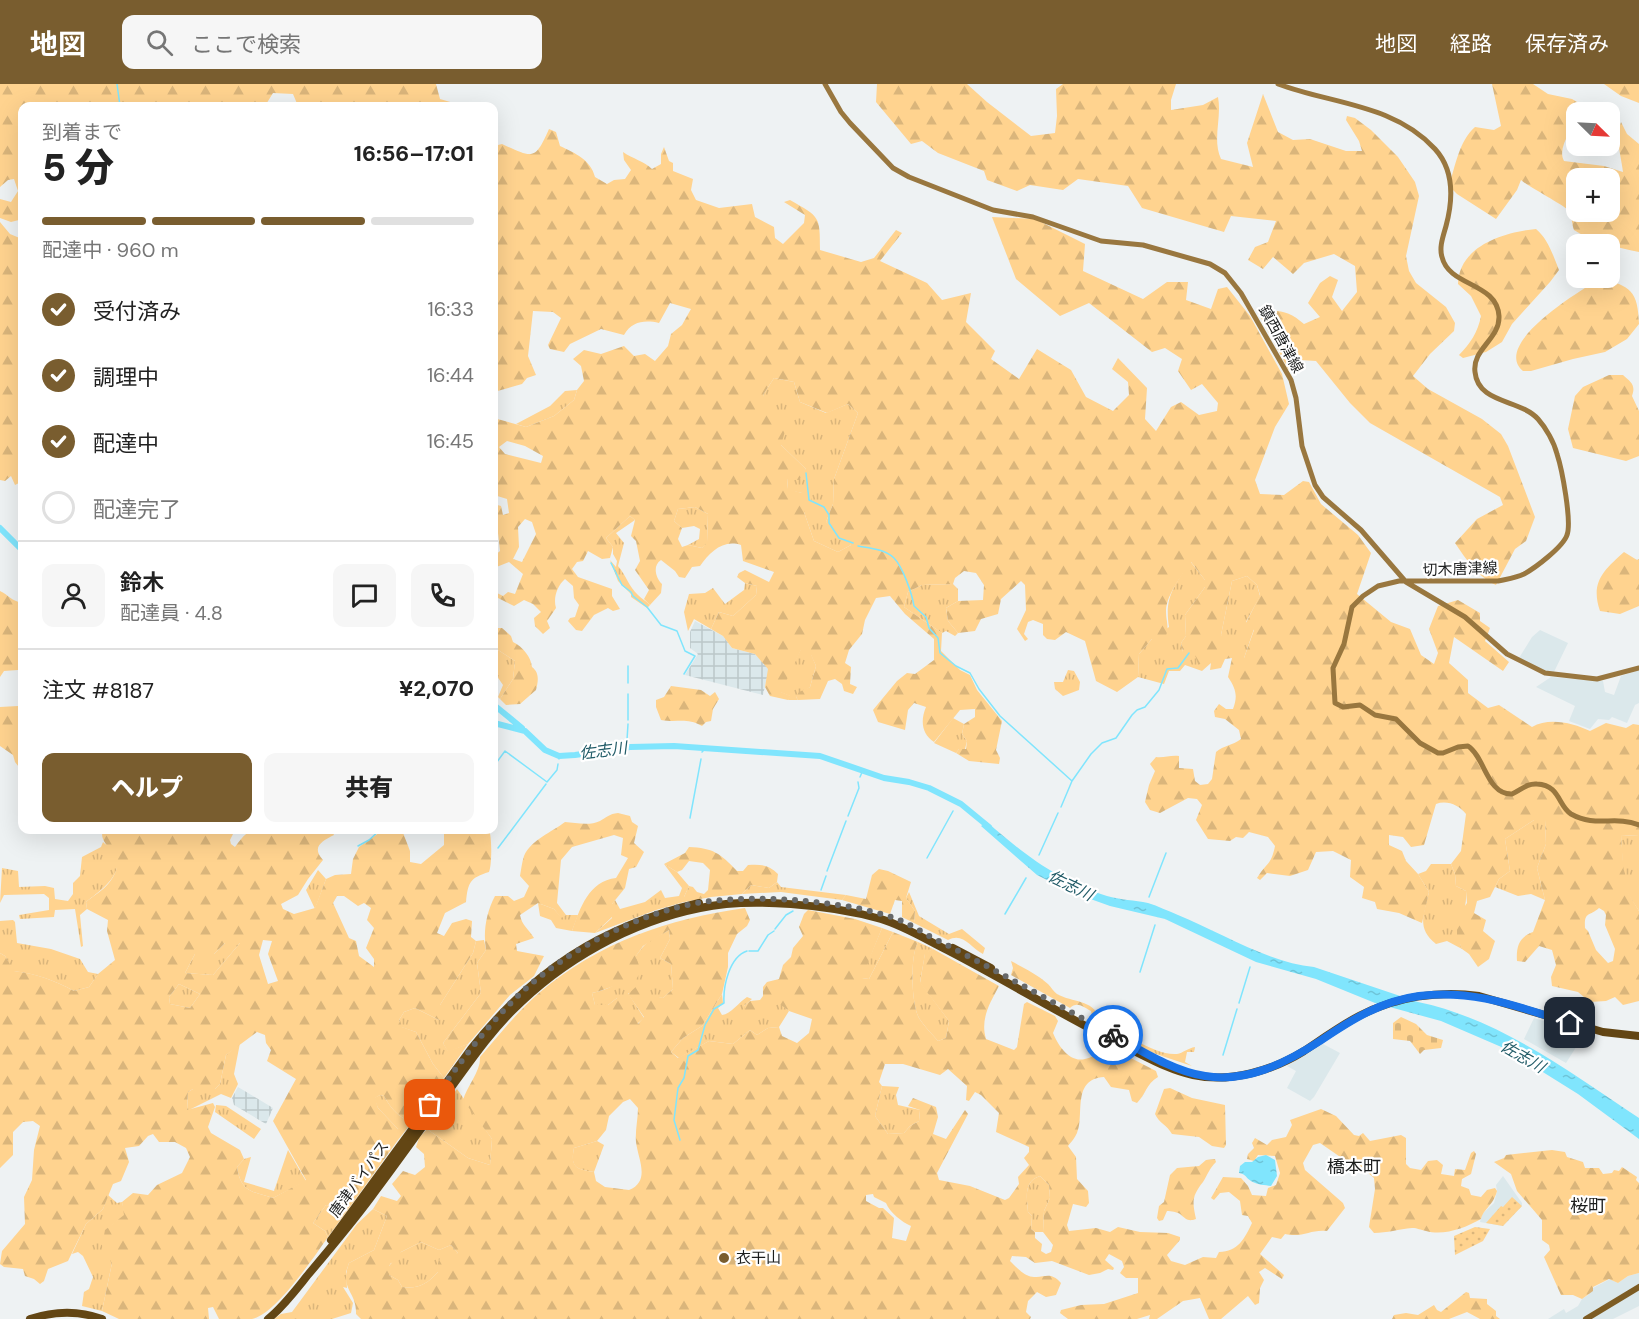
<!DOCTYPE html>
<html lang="ja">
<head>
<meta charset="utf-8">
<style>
	:root { --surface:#fff; --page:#f6f6f6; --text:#222; --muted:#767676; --line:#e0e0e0; --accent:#795d2f }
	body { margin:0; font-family:"DM Sans","Noto Sans JP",sans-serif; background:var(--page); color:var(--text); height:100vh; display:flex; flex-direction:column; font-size:22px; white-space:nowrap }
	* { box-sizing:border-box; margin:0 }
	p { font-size:20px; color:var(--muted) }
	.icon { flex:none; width:33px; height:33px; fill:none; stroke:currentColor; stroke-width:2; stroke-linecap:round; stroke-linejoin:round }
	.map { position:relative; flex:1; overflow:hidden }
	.panel { position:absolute; left:18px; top:18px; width:480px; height:732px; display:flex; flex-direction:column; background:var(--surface); border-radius:12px; box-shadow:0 6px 24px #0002 }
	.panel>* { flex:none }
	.needle { width:39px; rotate:114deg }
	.controls { position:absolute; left:1566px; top:18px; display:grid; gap:12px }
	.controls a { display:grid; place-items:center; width:54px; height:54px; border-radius:12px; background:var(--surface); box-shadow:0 6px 24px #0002; font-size:30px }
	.pin { position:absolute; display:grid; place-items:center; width:51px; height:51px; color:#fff; margin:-26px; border-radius:12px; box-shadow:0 3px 9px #0006 }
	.courier { position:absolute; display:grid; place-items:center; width:60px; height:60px; margin:-30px; border:4px solid #1a73e8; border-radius:50%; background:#fff; color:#222; box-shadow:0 2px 8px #0007 }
	.summary em { font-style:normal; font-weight:800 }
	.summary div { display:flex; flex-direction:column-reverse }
	.summary { display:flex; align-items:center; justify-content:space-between; height:102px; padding:0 24px }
	h1 { font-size:39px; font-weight:800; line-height:45px }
	.bar { display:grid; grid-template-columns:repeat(4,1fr); gap:9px 6px; align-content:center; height:72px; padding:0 24px }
	.bar i { height:8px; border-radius:4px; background:var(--line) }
	.bar .selected { background:var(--accent) }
	.bar p { grid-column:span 4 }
	.line { display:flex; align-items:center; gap:15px; padding:0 24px; border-top:2px solid var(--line) }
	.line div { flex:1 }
	.round { display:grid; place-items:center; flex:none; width:63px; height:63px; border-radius:12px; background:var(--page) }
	ol { padding:0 24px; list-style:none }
	li { display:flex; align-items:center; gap:18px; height:66px }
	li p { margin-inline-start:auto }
	li .icon { padding:6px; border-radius:50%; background:var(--accent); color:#fff; stroke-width:4 }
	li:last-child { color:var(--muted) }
	li i { width:33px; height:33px; border:3px solid var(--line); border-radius:50% }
	.primary-button { display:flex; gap:12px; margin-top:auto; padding:12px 24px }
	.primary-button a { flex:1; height:69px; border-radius:12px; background:var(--accent); color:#fff; font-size:24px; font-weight:800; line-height:69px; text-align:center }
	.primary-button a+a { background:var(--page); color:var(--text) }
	header { display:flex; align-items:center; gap:36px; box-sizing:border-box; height:84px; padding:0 30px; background:var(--accent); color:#fff }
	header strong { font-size:28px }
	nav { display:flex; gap:33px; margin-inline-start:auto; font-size:21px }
	.search { width:420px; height:54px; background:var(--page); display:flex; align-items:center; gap:15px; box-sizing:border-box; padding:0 21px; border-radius:12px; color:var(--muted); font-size:22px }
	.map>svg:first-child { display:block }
	.built { fill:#dbe8eb }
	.industrial { fill:url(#industrial-grid) }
	.grass { fill:url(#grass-tufts) }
	.forest { fill:url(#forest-firs); fill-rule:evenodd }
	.cemetery { fill:url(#cemetery-stones) }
	.park { fill:url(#park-dots) }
	.water { fill:url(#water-ripples) }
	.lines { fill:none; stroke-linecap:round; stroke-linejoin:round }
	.stream { stroke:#80e5fd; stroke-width:1.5 }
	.river { stroke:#80e5fd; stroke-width:6 }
	.secondary { stroke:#99773f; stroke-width:5 }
	.primary { stroke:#7d5c23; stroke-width:6 }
	.highway { stroke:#634614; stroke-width:8 }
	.done { stroke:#666869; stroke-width:6; stroke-dasharray:0 10.8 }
	.route { stroke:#1a73e8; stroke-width:8 }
	.poi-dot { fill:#795d2f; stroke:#fff; stroke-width:2 }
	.labels { text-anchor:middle; stroke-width:4.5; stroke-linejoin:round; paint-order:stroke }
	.street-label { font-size:15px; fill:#1c1e1e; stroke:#fff }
	.poi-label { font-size:15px; fill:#1c1e1e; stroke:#fff; text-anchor:start }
	.water-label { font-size:16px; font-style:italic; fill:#225c68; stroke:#fff }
	.quarter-label { font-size:18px; fill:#1c1e1e; stroke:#fff }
</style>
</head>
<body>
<header>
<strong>地図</strong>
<div class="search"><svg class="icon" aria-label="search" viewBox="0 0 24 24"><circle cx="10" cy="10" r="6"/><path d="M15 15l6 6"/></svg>ここで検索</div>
<nav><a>地図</a><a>経路</a><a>保存済み</a></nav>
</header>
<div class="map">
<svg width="1639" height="1235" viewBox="0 0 1639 1235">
	<defs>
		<pattern id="industrial-grid" width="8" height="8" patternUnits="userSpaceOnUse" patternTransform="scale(1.5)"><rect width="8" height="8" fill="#dbe8eb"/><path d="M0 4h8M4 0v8" fill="none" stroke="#bbc7c9"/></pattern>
		<pattern id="grass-tufts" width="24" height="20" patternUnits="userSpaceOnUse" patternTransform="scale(1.5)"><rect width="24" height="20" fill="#ffd38f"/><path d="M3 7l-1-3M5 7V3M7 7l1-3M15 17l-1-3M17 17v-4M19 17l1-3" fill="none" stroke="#dab57b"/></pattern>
		<pattern id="forest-firs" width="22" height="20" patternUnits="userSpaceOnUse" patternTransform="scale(1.5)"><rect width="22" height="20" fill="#ffd38f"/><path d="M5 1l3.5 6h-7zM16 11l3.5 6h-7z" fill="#dab57b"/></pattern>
		<pattern id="cemetery-stones" width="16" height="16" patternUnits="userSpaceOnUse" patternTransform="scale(1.5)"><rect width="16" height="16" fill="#ffd38f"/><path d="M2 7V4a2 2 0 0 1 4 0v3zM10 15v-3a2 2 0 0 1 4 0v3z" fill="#dab57b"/></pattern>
		<pattern id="park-dots" width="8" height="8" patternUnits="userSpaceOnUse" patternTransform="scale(1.5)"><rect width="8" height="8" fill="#ffd38f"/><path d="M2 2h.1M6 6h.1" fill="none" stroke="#dab57b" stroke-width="1.8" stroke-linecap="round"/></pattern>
		<pattern id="water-ripples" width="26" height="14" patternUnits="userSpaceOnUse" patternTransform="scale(1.5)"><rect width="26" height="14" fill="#80e5fd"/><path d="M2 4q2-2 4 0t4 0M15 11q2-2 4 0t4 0" fill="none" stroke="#6ec4d8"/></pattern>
	</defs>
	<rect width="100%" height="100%" fill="#eef2f3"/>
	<path class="built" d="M1540 546 1568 559 1554 588 1544 587 1519 574 1532 553Z
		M1639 586V619L1635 621 1627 639 1612 633 1609 636 1598 635 1590 645 1569 637 1575 622 1536 603 1551 593 1603 597 1605 608 1614 611 1621 592Z
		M1534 934 1585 949 1566 979 1524 955Z
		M1323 960 1340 969 1314 1013 1310 1017 1287 1004 1296 987 1287 982Z
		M1503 1092 1522 1119V1122L1503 1142 1480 1138 1482 1130 1494 1119 1497 1107 1496 1101Z
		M1639 1189V1201L1584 1235H1548L1564 1225 1566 1229 1578 1222 1582 1215 1588 1211 1593 1204 1610 1195 1618 1199 1628 1192Z
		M1639 1205V1222L1613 1235H1591Z"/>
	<path class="industrial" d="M695 537 723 552 732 564 755 570 769 585 763 611 685 591 698 570 690 564V548Z
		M238 1003 273 1024 266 1040 234 1021 232 1014Z"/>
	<path class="grass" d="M774 294 794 298 800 318 826 329 848 320 858 329 834 395 833 420 826 438 851 461 838 468 814 457 804 428 802 409 788 406 787 394 806 385 781 361 763 311Z
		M577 306 574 316 554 332 526 343 516 340 550 322 565 307Z
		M695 423 708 430 707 459 702 464 688 461 699 455 700 445 694 442 682 444 674 437 678 425Z
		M630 432 635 436 616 449 624 459 618 482C626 491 629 503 638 511 642 515 646 517 650 521L647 524 631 513V510L618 497 610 476 616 483 617 477 613 470V463L606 454Z
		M1190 477 1205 496V503L1185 531 1186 552 1181 559 1183 568H1195L1211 579 1202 587 1185 581 1180 587H1169L1164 600 1138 593 1139 570 1152 555 1169 543C1164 512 1175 502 1190 477Z
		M1247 492 1257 501 1260 512 1246 538 1254 545 1244 574H1232L1221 551 1232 497Z
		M745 499 757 502 756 511 733 532 719 528 711 545 694 535 688 547 684 528 689 510 705 509 713 504 725 520 744 506Z
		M953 500 958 505V517L946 524 948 537 958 549 955 552 946 547 942 549 904 523 908 508 922 501Z
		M495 564 515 577 513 595 500 615 498 613 503 601 494 588Z
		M801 565 811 570 816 582 810 603 796 613 798 616H788L790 612 780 608Z
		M1068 586 1074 587 1080 598 1079 606 1063 612 1055 605 1054 598H1063Z
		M953 634 964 640 962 650 967 657 965 665H959L956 669 934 659Z
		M1545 735 1546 760 1537 784 1545 816 1531 810 1518 812 1495 803 1499 795 1510 787 1505 755 1534 736Z
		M1621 751 1639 752V827L1624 804Z
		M103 758C106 761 112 764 114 768 127 789 100 807 86 818L87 825 80 831 83 862 81 863 75 825 55 826 54 833 20 835 19 831 49 826V814L44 810 4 811 0 819 2 784 18 787 19 803 45 802 54 804 55 815 68 817 73 810V799L80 792 82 773 101 763Z
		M664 780 677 788 689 802 684 813V818L656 826 595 849 612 834V820L615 816 620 825 645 818 661 806 665 814 679 812 682 804Z
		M1431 780H1451L1455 790 1456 802 1466 807C1468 830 1453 844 1462 865L1447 857 1436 860C1416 844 1424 830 1429 808L1418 790 1426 787Z
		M318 786 326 795 315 825 306 806Z
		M777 798 781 803 846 811 842 816 781 808 742 810 751 801 769 804Z
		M909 808 919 832 949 850 962 845 985 864 983 870C970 863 963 848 948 856L914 839 915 827 906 814Z
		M538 819 554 825 561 833 566 831H578L572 847 556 844 551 836 540 832Z
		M13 836 15 838 17 859 51 865 80 875 88 888 98 890 89 903 74 907C54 896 37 890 13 887L5 872 0 869V837Z
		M882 844 893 848 869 895 861 894Z
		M669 846 670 855 660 874 671 880 673 905 663 914 628 909 644 934 637 940 617 914 608 921H595L592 909C629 901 621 889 642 864 648 856 661 851 669 846Z
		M484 856 486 866 477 879 481 909 443 959 448 967 468 960 444 994 433 980 416 948 401 943 399 936 404 928 415 924 439 936 440 921 473 869 476 857Z
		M918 858 933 865 925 870 920 898 949 937 946 954 938 957C932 950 924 942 919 934 911 920 910 871 918 858Z
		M225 859H240L213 891 185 889 195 870H214Z
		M179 900 200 910 190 924 170 920 169 913Z
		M722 910 723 919 718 924 722 931C731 930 739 918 747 913L752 915 744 922 769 925 777 917 789 927 779 943 768 944 757 951 750 946 733 960 709 957 679 974 671 968 683 954 702 942Z
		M1100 935C1120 946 1154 972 1177 970 1183 969 1188 964 1195 963L1194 968H1187L1185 978 1192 982 1153 969 1093 936Z
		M240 959 234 990 238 1000 231 1014 221 1010 187 1027 188 1008 193 1005H215L220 1000 226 971Z
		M882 1002 899 1003 896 1011 898 1021 920 1026 919 1037 910 1042 904 1049 888 1050 875 1032Z
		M457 1005 492 1055 490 1081 468 1074 427 1045Z
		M380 1011 384 1012C390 1023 400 1036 413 1037L398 1056V1045L378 1024 374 1014Z
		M216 1021 226 1022 261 1045 254 1055 215 1028Z
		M597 1057 604 1061 594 1088C576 1085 570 1084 574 1064Z
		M288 1066 306 1097 273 1114C251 1107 241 1108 237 1083L244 1075 251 1073 244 1098 274 1107Z
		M1040 1092 1049 1101 1050 1114 1044 1127 1043 1148H1035L1031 1145 1032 1132 1028 1128C1027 1114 1023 1097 1040 1092Z
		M108 1111 117 1119 122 1118 125 1131 106 1146 112 1179 102 1227 82 1222 84 1208 89 1205 93 1193 83 1172 78 1168 72 1170 86 1140 103 1125Z
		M326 1121 347 1127 328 1153 325 1147 313 1139Z
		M373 1125 387 1132 374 1166 349 1179 346 1188 347 1204 343 1203 353 1219 351 1229 332 1235H274L281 1230 292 1228 357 1140Z
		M421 1158 439 1166 451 1161 458 1169 438 1179V1188C427 1200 419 1205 402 1203L398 1196 389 1191V1182L401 1168Z"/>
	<path class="forest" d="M0 0H436L440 15 464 22H298L293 10 273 9 265 22H22V139L19 136 11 138 0 134V115L11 118 18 107 14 95 8 96 0 103Z
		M877 0H967L987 18 1031 52 1055 49 1057 32 1056 5 1063 0H1176L1171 16V26L1203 21 1218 13C1222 34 1212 55 1221 75L1253 83 1247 59 1263 10 1278 48 1293 56 1310 55 1346 67H1362L1359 57 1346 36 1347 32 1355 34 1371 46 1398 73 1415 98 1419 112 1406 172 1409 187 1416 199 1446 223 1455 239 1454 247 1430 270 1413 292 1428 305 1482 335 1501 350 1508 362 1535 433 1526 457 1515 465 1496 501C1479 494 1465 474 1455 459L1477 435 1503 421 1500 413 1370 339 1350 319 1316 277 1300 276 1289 287 1258 228C1279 225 1289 227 1304 240L1320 233 1308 219 1320 199 1330 192 1338 196 1332 213 1342 227 1357 208 1355 182 1334 170 1304 179 1293 190 1273 173 1263 185 1248 176 1255 163 1268 158 1276 137 1231 132 1224 148 1142 124 1128 102 1078 95 1063 106 1030 101 1017 107 987 96 984 87 938 69 922 57 911 60 876 18Z
		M1492 0H1533L1548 10 1572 15 1584 22 1581 28H1576C1576 44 1556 62 1564 77L1604 82 1623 88C1621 71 1615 55 1621 38L1627 50 1639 60V168C1616 163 1594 159 1574 146 1572 141 1572 132 1569 127 1567 123 1529 103 1521 96L1517 106 1496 135 1457 110 1449 102C1455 83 1459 57 1475 43L1494 46 1501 42ZM1576 94H1610V128H1576Z
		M1604 0H1639V19L1621 12Z
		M549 45 556 48 560 62C575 69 591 76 595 93L607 100 614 96 625 95 631 86 624 76 623 68C633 75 644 77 652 85L661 80V70L664 63 669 77 673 79V87L693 95 691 106 696 116 719 124 752 120 755 133 774 143 775 154 783 160 804 139 805 131 784 118 790 116C820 133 820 132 820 166L861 178 874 174 896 146 902 149 880 177 927 199 942 216 971 209 966 238 995 267 991 275 1019 295 1037 265 1071 286 1086 313 1113 327 1129 311 1128 298 1112 285 1118 274 1147 304 1145 335 1156 347 1171 323 1181 318 1199 331 1217 327 1218 319 1202 300 1191 306 1178 287 1182 275 1165 264 1152 268 1089 219 1060 232 1016 195 992 133 1035 135 1085 160 1083 187 1143 215 1167 198H1188L1186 216 1211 225 1218 205 1227 203 1250 232 1282 290 1289 320 1275 343 1255 396 1260 410 1284 411 1303 397 1309 398 1321 420 1358 451 1371 469 1357 510 1391 538 1410 545 1421 571 1434 580 1438 569 1429 545 1438 522 1458 516 1480 529V537L1490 544 1485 557 1509 578 1503 587 1454 553 1449 579 1468 596V609L1488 624 1499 621 1532 643C1549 633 1573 639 1590 647L1606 639 1626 644 1633 640 1639 641V752L1621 751 1625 804 1639 827V917L1623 921 1615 913 1606 917 1590 918 1578 908 1552 902 1551 893 1556 881 1552 866 1539 862 1525 878 1517 877C1516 863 1519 853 1533 848L1545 816 1537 784 1546 760 1545 736H1534L1505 755 1510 787 1499 795 1490 813 1477 817 1474 829 1486 836 1483 847 1495 857 1489 875 1478 883 1469 870 1462 865 1457 853V833L1467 819 1466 807 1456 802 1455 790 1451 780 1461 767 1466 730C1459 721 1447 716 1436 720L1424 761 1411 763 1403 753 1389 751V761L1402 767 1406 777 1418 790 1429 808 1422 839 1399 829 1377 825 1375 818 1362 814 1364 803 1350 793 1351 776 1333 767 1316 768 1308 786 1290 792 1267 789 1260 796 1257 794C1266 779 1271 782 1275 762L1268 753 1249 748 1243 754 1236 753 1230 757 1208 755 1196 736 1202 721 1197 715 1188 714 1160 729 1150 726 1145 718 1149 701 1155 687 1150 680 1156 673C1164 674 1170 671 1179 672V684L1193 685 1195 697 1200 701 1208 700 1212 695 1216 668C1224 661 1232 662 1241 655L1239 646 1225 635 1215 633 1214 627 1219 620 1226 625H1233C1238 612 1236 605 1228 593L1232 574 1225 575 1221 584 1210 586 1211 579 1198 580 1194 568H1183L1181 559 1186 552 1185 531 1205 503V496L1191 478C1182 491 1167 510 1166 526 1166 540 1170 541 1165 555H1152L1139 570 1138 593 1117 608 1096 597 1085 557 1066 548 1055 556 1047 555 1043 551V540L1033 536 1028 538 1024 550 1028 555 1025 557 1017 545 1026 526 1025 501 1021 497 1001 515 998 530 981 535 975 547 958 549 948 537 946 524 958 517 983 516 984 501 976 489 964 487 955 494 953 500 922 501 908 508 904 523 942 549 941 567 960 586 970 591 977 606 1002 637 996 666 1000 674 999 680 969 677 956 669 959 665H966L967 657 962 650 964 640 975 633V625L960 626 934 658C922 650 920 637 926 623L914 619 908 626 905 646 878 638 873 626 897 597 907 589 915 590 934 576V555L905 530 890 512 876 514 865 536 862 550 849 566 845 579 851 583 850 600 857 603 853 610 844 607 842 600 835 595 828 597 820 615 798 616 796 613 799 608 810 603 816 582 811 571 801 566 781 608 791 612 788 616 770 612 765 603 768 585 755 570 732 564 723 552 711 545 719 528 733 532 756 511 757 502 745 499 737 493 739 489 745 486 769 498 774 488 743 477 741 461C723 455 710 468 700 482L692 483 685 494 679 493 675 487 661 476C652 482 656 494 662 500L661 509 650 521 644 515 649 506 635 486 640 477 636 457 631 452 635 436 630 432 606 454 613 463 610 474 602 475 588 467 583 477 577 478 572 485 578 493 612 505V512L620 525 613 527 608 524 594 531 582 547 576 546 568 537 570 534 575 533 579 521 574 514 573 502 565 495C557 502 553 514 556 524L547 537 550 544 543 550 535 542 534 534 541 528 533 520 524 516 514 522 494 512 495 508 503 512 508 508 515 510 523 490 509 478 494 484V472L500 467 497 440 494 439V420L501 422 503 431 509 429 507 415 494 411V334L526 343 554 332 574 316 577 306 584 297 581 282 573 275 584 266 601 270 624 262 634 272 645 270 655 277 668 262 671 250 682 241 691 225 670 219 659 239C645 236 632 237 624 251L601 245 570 260 564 268 550 265 548 261 561 234 553 228 533 227 528 272 536 291 527 294 522 300 494 308V62L502 60C533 74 535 77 549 45ZM774 294 794 298 800 318 827 329 848 320 858 329 834 395 833 420 826 438 836 454 851 461 838 468 814 457 804 428 812 415 802 409 788 405 787 395 799 396 806 385 781 361 786 344 763 311ZM507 357 525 362 543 372 541 379 505 370 499 363ZM695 423 708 430 707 458 702 464 688 461 682 463 678 455 682 444 674 437 678 425ZM525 435 532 438 536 450 522 478 513 475 519 463 518 443ZM1247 492 1257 501 1260 511 1246 539 1254 546 1244 574 1232 573 1234 562 1221 551 1232 497ZM1599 824 1604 827 1606 831 1605 841 1615 865 1613 877 1608 879 1596 866 1588 847 1585 844C1584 827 1589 833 1599 824Z
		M0 138 10 150 22 155V400L21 398 15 401 11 392 5 397 0 396Z
		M1536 145C1548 155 1553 171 1559 186L1550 198 1512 240 1502 258 1486 268 1463 274 1459 271C1470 260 1478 248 1481 232L1471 212 1458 200C1459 162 1504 148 1536 145Z
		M1600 195C1631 201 1638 208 1639 240L1627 255 1605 268 1573 275 1531 287H1523C1491 260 1581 206 1600 195Z
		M1609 291H1623C1631 298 1636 301 1632 312L1639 327V372L1626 377 1573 364 1568 345 1575 312 1583 303Z
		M1624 468 1637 476 1639 475V522L1620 530 1600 527C1590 498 1604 486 1624 468Z
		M0 507C10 512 10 516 22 519V575L18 586 4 587 0 593Z
		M498 544H502L511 552 513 558C523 563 531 573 532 583 540 589 538 598 536 606L520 620 506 621 500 615 513 595 515 577 495 564Z
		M671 602 701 606 710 612 715 608 719 615 713 625 711 637 706 638 702 642C686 633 678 639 661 636L656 623V616L664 613Z
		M22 618V687L15 678 13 671 0 662V623L18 622Z
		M618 729 630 732 632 738 638 742 634 759 644 768 636 783 629 785 625 804 612 820V833L595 849 572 847C580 824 589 797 616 794L628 774 621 771 623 754 614 751 572 763 561 776 557 819 566 831 561 834 554 825 538 819 520 831C522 842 529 845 534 854L516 860 517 867 544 872 534 892 510 911 468 960 448 968 443 959 481 909 477 879 486 866C483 848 486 829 495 812H508L514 817 524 813 529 802 520 792C521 786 522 778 524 772 531 756 552 748 565 738 576 739 590 742 600 737 607 733 609 730 618 729Z
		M103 746H235L230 756 231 760 235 763C241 755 245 748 255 746H308L317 750 332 747 334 751C322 757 311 763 323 776L308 795 298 811 281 820 283 825 294 830 315 824 326 795 335 791 351 790 353 775 359 763 383 746H402L410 767V778L421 780 444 761V746H489C492 752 492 781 489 788 470 794 468 798 466 818L445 829 437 849 444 852 452 839 466 835 472 837 471 853 476 857 473 869 440 921 448 929 446 935 439 936 415 924 404 928 399 936 402 943 416 948 433 980 444 994 413 1037C400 1036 390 1023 384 1012L380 1011 375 1014 378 1024 398 1045V1056L347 1127 326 1121 313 1139 325 1147 328 1153C314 1173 275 1231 252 1235 242 1235 229 1235 219 1235L213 1223 208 1224 209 1235H119L102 1227 112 1179 102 1162 105 1146 124 1131 122 1118 133 1109 148 1111 157 1101 182 1089 190 1073 186 1064 175 1058H159L153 1050 148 1052 139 1062 125 1064 129 1078 121 1097 113 1100 103 1125 86 1140 68 1177 48 1185 44 1197 40 1200 34 1195 25 1192 23 1185 4 1183 0 1180 2 1167 25 1140 24 1113 32 1096 34 1066 40 1042 33 1037 23 1038 13 1048V1071L0 1084V869L5 872 14 887C37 890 54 896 74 907L89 903 98 890 115 876 107 847 108 836 87 825 86 818C93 812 102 807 108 800 133 770 96 764 103 746ZM337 812H344L358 822 364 819 371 824 367 836 374 844 366 864 374 875V883L359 872 356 857 349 854 333 819ZM263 856 272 857 268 870 278 897 268 900 259 871ZM225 859H240L213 891 185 889 195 870H214ZM179 900 200 910 190 924 170 920 169 913ZM257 948 265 951 266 959 271 966 267 977 296 995 273 1037 306 1096 273 1114C251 1107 241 1108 237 1083L244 1075 240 1066 211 1049 208 1043 215 1023 213 1019 187 1026 188 1008 193 1005H215L220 1000 226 971Z
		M689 763C713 764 720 769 737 787H743L748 781C761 780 769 781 778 790L777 798 769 804 751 801 742 810 711 813 684 818V813L689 802 693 803 697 808 704 810 708 806 710 786 703 779 689 777 682 786 677 788 664 780 685 769Z
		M879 785 888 787 911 798 906 814 915 827 914 839 902 833V817L895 816 890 830 842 816 846 811 866 815 872 791Z
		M745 824 750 836 747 842 737 850 728 869V883L722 910 702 942 683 954 671 968 678 974 709 957 733 960 750 946 757 951 768 944 779 943 782 952 797 959 809 949 812 935 789 927 777 918 764 933 747 930 744 922 750 917 760 916 763 912V903L767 898 779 895 783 881 791 873 793 864 803 852 799 843 804 830 808 826 855 835 882 844 862 894 869 895 893 848 918 858C910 872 911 920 919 934 924 942 932 950 938 957L946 954 949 937 920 899 925 869 933 865 999 902C990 919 980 935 986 955L1014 966 1017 963 1024 920 1027 918 1055 932 1058 937 1053 949C1058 961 1069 979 1085 975 1091 974 1097 970 1103 967L1114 972 1121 969 1156 987 1158 993C1146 1000 1146 1010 1137 1019L1132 1017 1129 1006 1111 1003 1104 993C1071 995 1085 1032 1077 1049 1075 1054 1071 1058 1068 1062L1076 1073 1077 1095 1088 1107 1089 1119 1086 1123 1073 1120 1067 1141 1069 1147 1096 1144 1110 1148 1118 1143 1140 1148 1168 1149 1180 1153V1156L1167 1171 1171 1177 1185 1181 1203 1173 1216 1174 1219 1168C1238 1168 1245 1154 1252 1139L1248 1132 1242 1131 1240 1117 1229 1108 1220 1109 1214 1116 1211 1114 1223 1093 1241 1094 1248 1102 1252 1111 1266 1112 1268 1104 1276 1101 1280 1089 1275 1072 1258 1071 1254 1077 1247 1075 1248 1070 1254 1064 1252 1059 1255 1054 1267 1061 1272 1056 1286 1053 1292 1041 1290 1036 1321 1025 1336 1032 1354 1051 1359 1052 1363 1049 1370 1057 1401 1051 1406 1054V1080L1410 1084 1421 1086 1428 1077 1437 1076 1443 1081 1441 1090 1454 1092 1455 1085 1465 1086 1471 1069 1474 1067 1476 1070 1471 1090 1462 1095 1461 1102 1469 1105 1471 1111 1481 1113 1487 1106 1495 1104 1497 1107C1493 1122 1484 1124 1481 1135 1465 1144 1444 1152 1426 1147 1420 1146 1418 1144 1412 1144 1399 1145 1387 1149 1374 1149L1369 1143 1375 1105 1374 1094 1359 1081 1349 1079 1320 1059 1313 1061 1303 1079 1305 1086 1343 1119 1345 1124 1327 1147C1311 1145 1303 1154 1285 1150L1281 1155 1272 1153 1260 1170 1284 1191 1282 1195 1265 1184 1259 1188 1264 1196 1260 1204 1259 1219 1255 1221 1248 1212 1221 1235H1209L1200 1214 1183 1217 1157 1235H1149L1150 1231 1137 1235H1068L1060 1229 1061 1226 1081 1221 1104 1220 1138 1209V1194H1126L1120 1189 1124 1183 1122 1177 1109 1170 1105 1176 1114 1184 1113 1186 1108 1185 1100 1189 1089 1191 1052 1177 1035 1179 1026 1173 1012 1172 1010 1177C1016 1183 1025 1193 1034 1193 1045 1194 1050 1187 1061 1199L1056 1211 1046 1213 1037 1208 1028 1217 1026 1228 1031 1233 1030 1235H361L356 1230C357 1207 339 1206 349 1179L374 1166 387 1132 373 1125 381 1112 397 1117 401 1112 392 1100 403 1087 415 1091 425 1083 424 1070 416 1063 419 1054 427 1045 468 1074 490 1081 492 1055 463 1016C467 1002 481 987 480 973 499 951 517 928 539 909 599 858 668 835 745 824ZM669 846 670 855 660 874 671 880 673 905 663 914 650 911 639 900 628 910 644 933 638 940 624 914H617L608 921H595L592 909C607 906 618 898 634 898L641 888 636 872 643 862ZM885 980H903L940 991 948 985 967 1002 966 1016 969 1017 975 1008 981 1011 999 1029 996 1048 1029 1063V1068L1024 1074 1029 1081 1018 1093 1019 1100 1009 1114 1005 1116 970 1102 939 1096 937 1089 968 1030 965 1026 946 1055 933 1050 938 1033 936 1023 913 1014 908 1022 920 1026 919 1037 910 1042 904 1049 888 1050 875 1032 882 1002 879 998ZM630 1015 638 1024C638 1035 635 1047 636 1058 638 1075 651 1097 629 1106L605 1103 596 1097 594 1088C577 1085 570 1084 574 1064L597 1057 606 1046 609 1032 623 1018ZM1040 1092 1049 1101 1050 1114 1044 1127 1043 1148 1053 1161 1051 1168 1046 1170 1041 1167 1042 1160 1035 1154V1148L1031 1145 1032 1132 1028 1128C1027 1114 1023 1097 1040 1092ZM873 1110 874 1113 886 1119C890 1129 902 1138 911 1142L906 1157 892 1154 894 1134 883 1124H879L866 1117V1111ZM421 1158 439 1166 451 1161 458 1169 441 1172 438 1179V1188C427 1200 419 1205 402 1203L398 1196 389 1191V1182L391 1179 398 1178 401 1168Z
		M1011 877C1024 884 1037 890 1048 900 1051 903 1054 908 1057 910 1073 919 1093 915 1100 935L1093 936 1091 927C1083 923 1077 917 1070 924L1011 891 1013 884Z
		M1170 1004 1192 1014 1225 1021 1226 1061 1224 1064 1212 1062 1199 1053 1172 1050C1167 1041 1159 1039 1155 1030L1164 1005Z
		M1552 1066 1565 1068 1567 1073 1583 1078 1585 1084H1599L1603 1090 1612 1089 1614 1086 1619 1087 1622 1083 1637 1093 1636 1096 1639 1099V1189L1628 1192 1618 1199 1609 1195 1593 1203V1207L1582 1215 1573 1211H1561L1544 1173 1550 1166 1549 1161 1542 1156V1136L1517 1107 1511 1090 1494 1078 1504 1074 1506 1071Z
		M1215 1075 1216 1078C1209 1085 1208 1090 1203 1098 1192 1112 1192 1117 1196 1135 1188 1138 1186 1135 1180 1130 1177 1128 1171 1127 1167 1127L1163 1136 1159 1137 1157 1134 1159 1122 1164 1118 1170 1091 1177 1084 1199 1082 1206 1076Z
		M1466 1208 1469 1209 1470 1214 1487 1215V1220L1496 1227V1232L1500 1235H1480L1467 1228 1449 1235H1392L1394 1231 1406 1229 1418 1231 1434 1221 1437 1226 1441 1228Z"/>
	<path class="cemetery" d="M1401 933 1416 940 1427 951 1443 956 1441 964 1424 966 1420 970 1410 957 1393 955V939Z"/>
	<path class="park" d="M1512 1113 1522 1122 1503 1142 1486 1139 1501 1122 1503 1123Z
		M1475 1143 1490 1145 1483 1157 1455 1171 1454 1152Z"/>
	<path class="water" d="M987 738C1026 772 1057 796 1107 812 1120 816 1135 816 1148 819 1158 822 1168 827 1178 831 1220 848 1269 879 1314 883L1418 918C1500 935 1571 989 1639 1034V1055L1578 1010 1506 965 1441 937 1375 919 1316 895 1256 878 1165 835 1110 822 1071 808 1037 791 981 742Z
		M1266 1071 1275 1076 1277 1092 1271 1102C1265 1101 1257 1101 1251 1097 1246 1094 1246 1090 1239 1089L1240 1082 1245 1078H1252L1258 1073Z"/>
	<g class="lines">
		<path class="stream" d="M117 0 120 22
			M21 136 22 137
			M806 389 809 416 824 423 829 431V439L839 454 853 459
			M858 462C869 464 885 465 894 474 903 483 912 510 914 522L926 533 929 544 938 554 940 569 956 582 970 589 979 605 1000 632 1072 697
			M611 479 622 501 631 508 633 512 647 523 661 541 677 547 685 567 695 572 684 590
			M628 599V582
			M628 636V610
			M627 656 628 640
			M628 660 630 663
			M702 668 705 665
			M559 672V675
			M494 682 505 667 547 698 557 686 558 680
			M860 693 863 686
			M1061 723 1072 697 1091 670 1102 659 1116 654 1132 631 1137 626 1145 623 1159 606 1167 585 1178 584 1189 569
			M848 732 859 704 858 698
			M690 734 701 675
			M358 762 369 756 380 746
			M498 764 546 700
			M1039 771 1058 729
			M927 774 953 727
			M827 787 846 737
			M821 806 826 792
			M1149 813 1166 769
			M1005 830 1026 794
			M775 845 786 831 793 827
			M749 867H758L768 851 774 847
			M1140 888 1155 841
			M1239 919 1250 883
			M1223 971 1237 925
			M680 1056 674 1036 678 1004 684 994 688 972 698 966 705 941 714 925 724 919C723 903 729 873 747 867"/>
		<path class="river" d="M0 444 22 466
			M494 621 522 644
			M494 639 525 647 545 666 559 672 575 671 630 663 674 662 820 672 884 694 909 698 929 704 961 720 989 743"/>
		<path class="secondary" d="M825 0 841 28 850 39 893 84 909 93 993 126 1033 133 1101 157 1143 161 1210 180 1225 189 1241 209 1291 296 1296 314 1302 362 1315 401 1323 413 1361 446 1406 498 1465 533 1507 570 1545 589 1597 595 1639 584
			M1278 0C1331 20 1394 20 1435 65 1455 87 1453 116 1446 142 1443 153 1439 163 1442 173 1449 203 1497 198 1499 232 1500 255 1472 265 1475 288 1478 320 1520 315 1538 335 1546 344 1554 358 1557 370 1562 385 1572 438 1567 451 1563 463 1535 484 1524 490 1516 494 1507 495 1498 497H1399L1378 502 1363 512 1352 523 1344 560 1333 584 1335 619 1343 623 1360 621 1375 631 1396 635 1420 659 1438 669H1443L1458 663 1468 662C1485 673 1487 711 1512 710 1521 706 1527 699 1537 700 1560 701 1558 722 1571 730 1596 744 1615 731 1639 741"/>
		<path class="primary" d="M1586 1235 1639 1203"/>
		<path class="highway" d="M953 864 991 884
			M331 1156 471 965C534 886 600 843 699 819
			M30 1235C54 1227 78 1226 102 1235
			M268 1235C283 1223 295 1207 307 1192 329 1166 351 1140 371 1113 396 1080 420 1046 444 1013 466 984 486 953 512 927 562 876 630 838 700 824 751 813 831 821 881 835 904 842 925 855 947 866 1007 897 1065 933 1126 963 1147 973 1169 986 1193 991 1230 999 1272 987 1304 967 1322 955 1340 942 1359 932 1395 913 1439 906 1479 912L1603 948 1639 952"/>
	</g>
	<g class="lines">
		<path class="done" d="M430 1021C458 981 487 941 522 908 569 865 640 828 703 818 733 814 764 814 794 816 828 819 864 823 897 835 912 841 926 851 941 858 999 888 1056 920 1113 951"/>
		<path class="route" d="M1113 951C1142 967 1173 987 1205 992 1246 999 1286 979 1320 957 1351 936 1381 917 1419 912 1475 905 1518 923 1570 939"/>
	</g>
	<circle class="poi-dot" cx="724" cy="1174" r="6"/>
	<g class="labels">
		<g class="street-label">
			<text transform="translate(1281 255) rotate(61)" y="5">鎮西唐津線</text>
			<text transform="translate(1460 485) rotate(-2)" y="5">切木唐津線</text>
			<text transform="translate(359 1095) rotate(-54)" y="5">唐津バイパス</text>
		</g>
		<g class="poi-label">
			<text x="736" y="1179">衣干山</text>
		</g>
		<g class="water-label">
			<text transform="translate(603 666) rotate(-7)" y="6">佐志川</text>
			<text transform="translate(1071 801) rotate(26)" y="6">佐志川</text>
			<text transform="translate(1523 972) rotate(30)" y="6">佐志川</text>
		</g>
		<g class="quarter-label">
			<text x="1354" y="1089">橋本町</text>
			<text x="1588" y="1128">桜町</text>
		</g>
	</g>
</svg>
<div class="controls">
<a><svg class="needle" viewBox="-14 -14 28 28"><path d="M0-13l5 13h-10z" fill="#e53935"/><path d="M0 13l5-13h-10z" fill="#767676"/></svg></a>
<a>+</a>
<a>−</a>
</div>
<div class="pin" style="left:430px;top:1021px;background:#ea580c"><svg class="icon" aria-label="bag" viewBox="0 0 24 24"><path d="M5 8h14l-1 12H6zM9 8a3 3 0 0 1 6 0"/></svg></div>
<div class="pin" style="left:1570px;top:939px;background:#1f2937"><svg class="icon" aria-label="home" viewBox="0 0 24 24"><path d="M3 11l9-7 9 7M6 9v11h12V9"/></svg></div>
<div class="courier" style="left:1113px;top:951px"><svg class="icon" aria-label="bike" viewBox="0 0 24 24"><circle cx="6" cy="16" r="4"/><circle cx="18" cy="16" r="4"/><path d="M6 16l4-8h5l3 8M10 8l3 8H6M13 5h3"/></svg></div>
<section class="panel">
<div class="summary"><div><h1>5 分</h1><p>到着まで</p></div><em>16:56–17:01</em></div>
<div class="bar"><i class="selected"></i><i class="selected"></i><i class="selected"></i><i></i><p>配達中 · 960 m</p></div>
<ol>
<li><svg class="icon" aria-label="check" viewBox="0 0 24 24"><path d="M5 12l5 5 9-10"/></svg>受付済み<p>16:33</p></li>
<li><svg class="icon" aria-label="check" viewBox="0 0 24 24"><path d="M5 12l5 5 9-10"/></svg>調理中<p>16:44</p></li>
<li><svg class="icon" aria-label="check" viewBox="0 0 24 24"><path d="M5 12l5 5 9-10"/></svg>配達中<p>16:45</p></li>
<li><i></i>配達完了</li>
</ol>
<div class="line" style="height:108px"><a class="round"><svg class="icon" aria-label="person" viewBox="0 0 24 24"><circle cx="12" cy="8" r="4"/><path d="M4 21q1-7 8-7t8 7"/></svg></a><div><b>鈴木</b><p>配達員 · 4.8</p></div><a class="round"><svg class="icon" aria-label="chat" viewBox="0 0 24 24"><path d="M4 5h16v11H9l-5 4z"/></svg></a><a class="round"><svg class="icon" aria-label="phone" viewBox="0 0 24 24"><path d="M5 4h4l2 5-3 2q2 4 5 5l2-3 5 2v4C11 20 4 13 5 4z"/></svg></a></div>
<div class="line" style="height:78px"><div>注文 #8187</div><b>¥2,070</b></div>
<div class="primary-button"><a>ヘルプ</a><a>共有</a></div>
</section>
</div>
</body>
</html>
